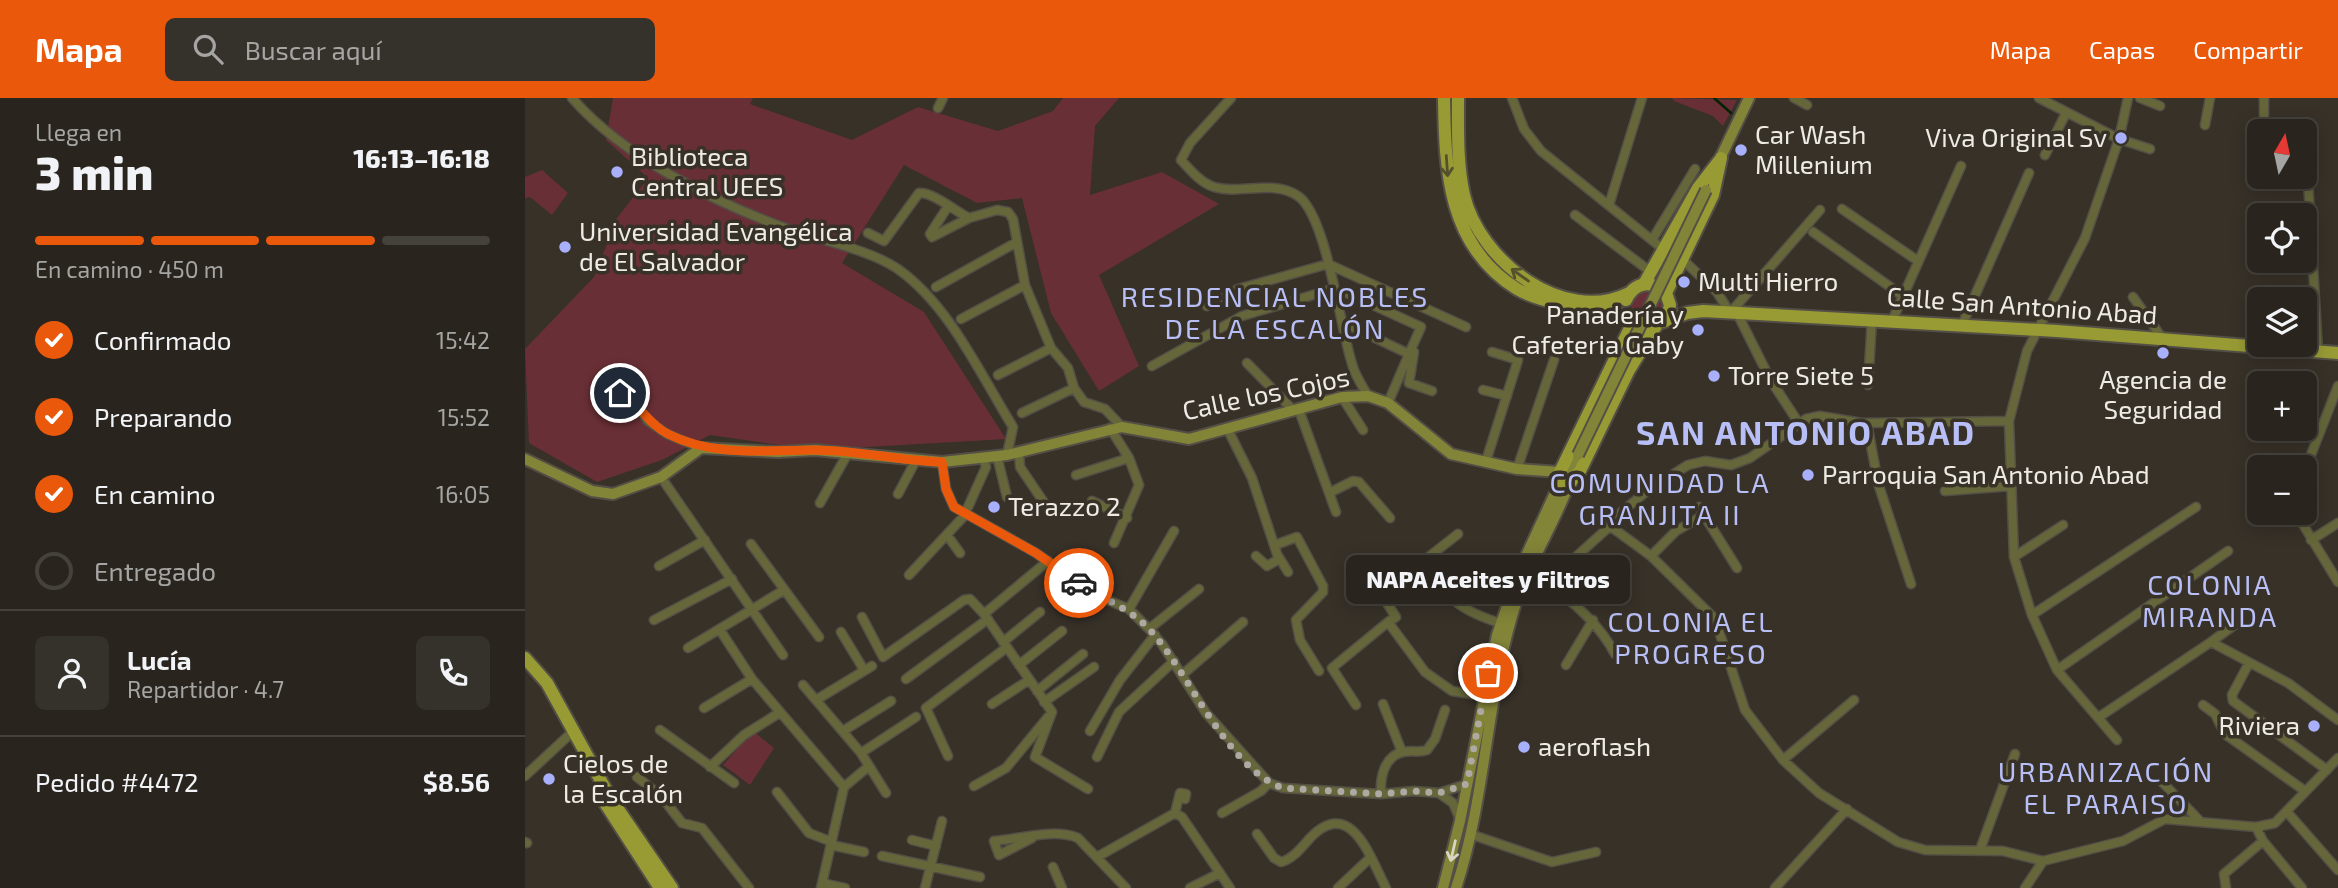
<!DOCTYPE html>
<html lang="es">
<head>
<meta charset="utf-8">
<style>
	:root { --surface:#29251e; --page:#35312b; --text:#f1f3f6; --muted:#a5a5a4; --line:#45423c; --accent:#ea580c }
	body { margin:0; font-family:"Exo 2",sans-serif; background:var(--page); color:var(--text); height:100vh; display:flex; flex-direction:column; font-size:26px; white-space:nowrap }
	* { box-sizing:border-box; margin:0 }
	p { font-size:23px; color:var(--muted) }
	.icon { flex:none; width:38px; height:38px; fill:none; stroke:currentColor; stroke-width:2; stroke-linecap:round; stroke-linejoin:round }
	.map { position:relative; flex:1; overflow:hidden }
	.sheet { display:flex; flex-direction:column; background:var(--surface); width:525px }
	.sheet>* { flex:none }
	.needle { width:46px; rotate:9deg }
	.controls { position:absolute; left:1722px; top:21px; display:grid; gap:14px }
	.controls a { display:grid; place-items:center; width:70px; height:70px; border-radius:10px; background:var(--surface); box-shadow:0 4px 18px #0003,0 0 0 2px var(--line); font-size:35px }
	.pin { position:absolute; display:grid; place-items:center; width:60px; height:60px; color:#fff; margin:-30px; border:4px solid #fff; border-radius:50%; box-shadow:0 2px 7px #0007 }
	.courier { position:absolute; display:grid; place-items:center; width:70px; height:70px; margin:-35px; border:5px solid #ea580c; border-radius:50%; background:#fff; color:#222; box-shadow:0 2px 9px #0007 }
	.bubble { position:absolute; height:49px; border-radius:10px; background:var(--surface); box-shadow:0 4px 18px #0003,0 0 0 2px var(--line); font-size:23px; font-weight:800; line-height:49px; text-align:center }
	.head em { font-style:normal; font-weight:800 }
	.head div { display:flex; flex-direction:column-reverse }
	.head { display:flex; align-items:center; justify-content:space-between; height:119px; padding:0 35px }
	h1 { font-size:46px; font-weight:800; line-height:52px }
	.bar { display:grid; grid-template-columns:repeat(4,1fr); gap:10px 7px; align-content:center; height:84px; padding:0 35px }
	.bar i { height:9px; border-radius:5px; background:var(--line) }
	.bar .active { background:var(--accent) }
	.bar p { grid-column:span 4 }
	.line { display:flex; align-items:center; gap:18px; padding:0 35px; border-top:2px solid var(--line) }
	.line div { flex:1 }
	.round { display:grid; place-items:center; flex:none; width:74px; height:74px; border-radius:10px; background:var(--page) }
	ol { padding:0 35px; list-style:none }
	li { display:flex; align-items:center; gap:21px; height:77px }
	li p { margin-inline-start:auto }
	li .icon { padding:7px; border-radius:50%; background:var(--accent); color:#fff; stroke-width:4 }
	li:last-child { color:var(--muted) }
	li i { width:38px; height:38px; border:4px solid var(--line); border-radius:50% }
	header { display:flex; align-items:center; gap:42px; box-sizing:border-box; height:98px; padding:0 35px; background:var(--accent); color:#fff }
	header strong { font-size:33px }
	nav { display:flex; gap:38px; margin-inline-start:auto; font-size:24px }
	.search { width:490px; height:63px; background:var(--page); display:flex; align-items:center; gap:18px; box-sizing:border-box; padding:0 24px; border-radius:10px; color:var(--muted); font-size:26px }
	main { display:flex; flex:1; min-height:0 }
	.map>svg:first-child { display:block }
	.green { fill:#692f36 }
	.lines { fill:none; stroke-linecap:round; stroke-linejoin:round }
	.stream { stroke:#032202; stroke-width:2.5 }
	.street-casing { stroke:#544f46; stroke-width:11 }
	.secondary-casing { stroke:#544f46; stroke-width:14 }
	.primary-casing { stroke:#544f46; stroke-width:16 }
	.street { stroke:#65673a; stroke-width:8 }
	.secondary { stroke:#828438; stroke-width:10 }
	.primary { stroke:#989b34; stroke-width:12 }
	.secondary-bridge-casing { stroke:#544f46; stroke-width:14; stroke-linecap:butt }
	.secondary-bridge { stroke:#828438; stroke-width:10 }
	.oneway { stroke:#54512c }
	.oneway2 { stroke:#d8d6c2 }
	.done { stroke:#aeaaa3; stroke-width:7; stroke-dasharray:0 12.6 }
	.route { stroke:#ea580c; stroke-width:9 }
	.poi-dot { fill:#a8b0fc; stroke:#373128; stroke-width:2.5 }
	.labels { text-anchor:middle; stroke-width:7; stroke-linejoin:round; paint-order:stroke }
	.poi-label { font-size:26px; fill:#eeebe5; stroke:#373128; text-anchor:start }
	.street-label { font-size:26px; fill:#eeebe5; stroke:#373128 }
	.neighbourhood-label { font-size:28px; letter-spacing:2px; fill:#b8bff7; stroke:#373128 }
	.district-label { font-size:33px; font-weight:bold; letter-spacing:2px; fill:#b8bff7; stroke:#373128 }
</style>
</head>
<body>
<header>
<strong>Mapa</strong>
<div class="search"><svg class="icon" aria-label="search" viewBox="0 0 24 24"><circle cx="10" cy="10" r="6"/><path d="M15 15l6 6"/></svg>Buscar aquí</div>
<nav><a>Mapa</a><a>Capas</a><a>Compartir</a></nav>
</header>
<main>
<section class="sheet">
<div class="head"><div><h1>3 min</h1><p>Llega en</p></div><em>16:13–16:18</em></div>
<div class="bar"><i class="active"></i><i class="active"></i><i class="active"></i><i></i><p>En camino · 450 m</p></div>
<ol>
<li><svg class="icon" aria-label="check" viewBox="0 0 24 24"><path d="M5 12l5 5 9-10"/></svg>Confirmado<p>15:42</p></li>
<li><svg class="icon" aria-label="check" viewBox="0 0 24 24"><path d="M5 12l5 5 9-10"/></svg>Preparando<p>15:52</p></li>
<li><svg class="icon" aria-label="check" viewBox="0 0 24 24"><path d="M5 12l5 5 9-10"/></svg>En camino<p>16:05</p></li>
<li><i></i>Entregado</li>
</ol>
<div class="line" style="height:126px"><a class="round"><svg class="icon" aria-label="person" viewBox="0 0 24 24"><circle cx="12" cy="8" r="4"/><path d="M4 21q1-7 8-7t8 7"/></svg></a><div><b>Lucía</b><p>Repartidor · 4.7</p></div><a class="round"><svg class="icon" aria-label="phone" viewBox="0 0 24 24"><path d="M5 4h4l2 5-3 2q2 4 5 5l2-3 5 2v4C11 20 4 13 5 4z"/></svg></a></div>
<div class="line" style="height:91px"><div>Pedido #4472</div><b>$8.56</b></div>
</section>
<div class="map">
<svg width="1813" height="790" viewBox="0 0 1813 790">
	<rect width="100%" height="100%" fill="#373128"/>
	<path class="green" d="M88 0H228L225 6 327 42 393 9 473 33 528 13 538 0H594L570 28 565 97 637 74 694 106 574 177 614 268 574 293 526 215 497 100 452 105 379 67 317 165 399 214 481 341 290 352 185 337 137 362 72 384 4 345 0 251 69 179 92 120 123 80 81 42Z
		M1147 0 1212 2 1198 28 1188 18 1149 3Z
		M17 72 43 95 27 117 5 99 0 100V79Z
		M1106 208a17 17 0 1 1 34 0a17 17 0 1 1-34 0Z
		M228 633 249 650 225 687 198 667Z"/>
	<g class="lines">
		<path class="stream" d="M1189 0 1206 15"/>
		<defs>
			<path id="street" d="M47 0C98 59 191 105 263 131 296 142 345 152 373 171 425 208 455 276 488 329L482 357
				M706 0 665 45 656 62C665 72 676 85 689 89 716 97 749 81 773 98 802 118 815 231 828 269 831 279 838 289 843 298
				M987 0 999 31 1016 53 1138 151
				M1269 0 1282 7
				M1514 0 1594 41 1625 51
				M1615 0 1635 8
				M1739 0V17
				M413 10 418 0
				M1680 27 1685 0
				M1520 57 1541 15
				M1783 83 1793 253
				M1084 107 1117 0
				M422 110 405 136 407 139 444 120
				M1317 111 1393 163
				M1050 117 1126 174
				M1288 134 1378 198
				M343 135 359 143 394 95C408 94 430 113 444 120L472 112 483 114 488 121 500 187 526 250 543 270 549 290 559 304 580 311 597 329
				M1127 142 1170 71
				M1157 161 1192 194 1205 215 1295 112
				M411 189 492 144
				M822 195 896 229 884 256
				M1608 199 1637 240
				M682 208 713 191 803 166 941 229
				M1212 215 1245 281 1273 324
				M436 221 500 187
				M1367 223 1436 68
				M1437 227 1504 75
				M825 228 884 256 863 305
				M889 254 884 285 907 293
				M722 265 769 313
				M627 268 717 218 808 191
				M473 277 526 250
				M83 287 108 302 123 323 142 336 176 350
				M1343 287 1347 221
				M958 292 982 298
				M817 299 838 332
				M774 312 811 414
				M497 315 549 290
				M1342 325 1353 385 1386 486
				M585 330 604 360 614 387 589 445
				M703 332 727 380 752 456 763 474
				M494 354 495 369 520 406
				M472 358 482 399
				M961 363 993 262 967 254
				M417 364 421 391 429 409 511 455 570 497 604 511 624 531 637 546 681 615 744 685 758 690 856 696 889 693 914 695 942 686
				M992 371 1029 262
				M1780 372 1813 288
				M551 377 604 360
				M136 379 258 557
				M1420 393 1486 388
				M804 395 828 383 834 384 865 420
				M373 396 390 364
				M567 403 602 420
				M295 405 323 355
				M443 409 461 369 458 360
				M1174 409 1212 470
				M1771 415 1813 484
				M1085 428 1126 458 1190 521 1220 612 1258 662 1294 695 1373 744 1400 752 1478 753 1518 763 1598 743 1640 721 1731 729 1750 725 1813 660
				M933 436 856 496 871 519 863 524 900 574 927 593 959 598
				M422 437 435 455
				M1786 442 1813 425
				M226 446 294 539
				M750 447 772 439 798 488V494L771 522 775 542 794 573
				M1013 454 1015 462 1023 469H1040
				M731 458 742 468 754 461
				M1126 458 1151 433 1179 417
				M1489 459 1538 427
				M523 463 459 516 527 614
				M897 464C923 500 933 512 975 525
				M134 468 180 442
				M384 477 440 417
				M1023 484C1049 506 1074 525 1090 556
				M993 500 1023 484 1085 428 1088 421 1122 393 1163 367 1180 363 1206 367 1225 360 1281 321 1295 318 1337 325 1484 323
				M604 511 649 433
				M1507 517 1671 409
				M337 519 358 559 439 502 445 501 459 516
				M129 522 207 481
				M624 531 674 491
				M195 532 227 581 319 689
				M316 534 339 572
				M478 544 515 514
				M1686 544 1712 525
				M163 550 259 492
				M1724 565 1707 597 1708 603 1802 672
				M494 567 537 533
				M1041 567 1068 522
				M1532 572 1703 453
				M657 577 718 524
				M381 581 463 521
				M278 587 336 655 361 695
				M512 593 558 556
				M291 602 347 568
				M519 604 569 569
				M467 606 504 582
				M858 606 877 654
				M831 607 807 570 863 524
				M1678 607 1690 616 1700 636 1780 693
				M179 610 227 581
				M527 614 510 659 563 691
				M1574 619 1686 544 1763 585 1813 622
				M135 632 209 685
				M318 633 366 603
				M565 633 595 582 630 537
				M1592 642 1532 572 1507 517 1489 459 1484 323 1502 253 1560 140 1594 41 1603 0
				M336 655 391 619
				M423 658 401 610 481 550
				M572 659 594 614 649 563
				M1258 662 1329 602
				M185 669 219 637 254 615
				M0 678 43 638
				M112 679 136 698 157 725 177 730 224 790
				M1638 685 1674 722
				M449 688 481 670 523 619
				M319 689 344 668
				M252 694 284 735 307 744
				M914 695 928 705 935 721
				M856 696C855 680 859 658 878 654 887 652 893 655 902 652L910 641 920 612
				M1762 714 1813 772
				M650 715 657 719 705 790
				M650 715 655 695 661 696 660 701
				M697 715 736 693 744 685
				M1731 729 1738 743 1777 790
				M732 736 749 760 756 764C768 761 777 749 785 740 826 698 845 759 861 790
				M945 736 1027 764 1071 754
				M507 740 474 757 469 743C494 741 529 730 553 740L601 790
				M387 742 411 748
				M0 744 2 745
				M306 747 339 754
				M1455 752 1490 656
				M357 758 455 779
				M572 759 650 715
				M528 769 537 790
				M297 785 320 790
				M296 790 319 689
				M400 790 417 723
				M665 790 695 775
				M813 790 845 760
				M1250 790 1322 711
				M1500 790 1518 763
				M1701 790 1699 776 1738 743"/>
			<path id="secondary" d="M1192 67 1224 0
				M0 361 67 393 88 396 136 379 176 350 253 354 290 352 417 364 482 357 597 329 664 341 817 299 843 298 863 305 926 356 992 371 1035 374
				M918 790 935 723 972 537 995 471 1035 384 1053 357
				M931 790C960 703 961 607 987 518 1000 470 1029 428 1046 381"/>
			<path id="primary" d="M919 0C920 73 923 148 992 191 1005 199 1023 203 1038 207 1060 214 1085 207 1105 222
				M933 0C933 32 932 66 939 97 954 162 1038 228 1104 195
				M1119 186 1173 90 1194 63
				M1101 202C1109 184 1127 181 1141 195
				M1106 222 1124 230 1142 219 1145 207 1141 195 1188 97 1196 60
				M1137 224 1162 215 1178 213 1532 233 1813 255
				M1035 384V374L1108 224
				M1044 386 1055 373 1104 272 1131 228
				M0 560 22 585 86 701 147 790
				M80 705 135 790"/>
		</defs>
		<use href="#street" class="street-casing"/>
		<use href="#secondary" class="secondary-casing"/>
		<use href="#primary" class="primary-casing"/>
		<use href="#street" class="street"/>
		<use href="#secondary" class="secondary"/>
		<use href="#primary" class="primary"/>
		<defs>
			<path id="secondary-bridge" d="M1053 357 1181 92"/>
		</defs>
		<use href="#secondary-bridge" class="secondary-bridge-casing"/>
		<use href="#secondary-bridge" class="secondary-bridge"/>
	</g>
	<defs><path id="oneway-shaft" d="M-6 0H5M1.5-3L5.5 0L1.5 3" fill="none" stroke-width="1.6" stroke-linecap="round" stroke-linejoin="round" transform="scale(1.75)"/></defs>
	<g class="oneway">
		<use href="#oneway-shaft" transform="translate(922 68) rotate(86)"/>
		<use href="#oneway-shaft" transform="translate(995 177) rotate(-145)"/>
	</g>
	<use class="oneway2" href="#oneway-shaft" transform="translate(928 753) rotate(103)"/>
	<g class="lines">
		<path class="done" d="M554 485C578 502 604 509 625 532 665 575 700 669 758 690L856 696 889 693 914 695 942 686 963 575"/>
		<path class="route" d="M95 295C114 305 123 326 143 336 188 359 240 352 290 352 332 352 375 363 417 364L421 391 429 409 511 455 554 485"/>
	</g>
	<g class="poi-dot">
		<circle cx="1596" cy="40" r="7"/>
		<circle cx="1216" cy="52" r="7"/>
		<circle cx="92" cy="74" r="7"/>
		<circle cx="40" cy="149" r="7"/>
		<circle cx="1159" cy="184" r="7"/>
		<circle cx="1173" cy="232" r="7"/>
		<circle cx="1638" cy="255" r="7"/>
		<circle cx="1189" cy="278" r="7"/>
		<circle cx="1283" cy="377" r="7"/>
		<circle cx="469" cy="409" r="7"/>
		<circle cx="1789" cy="628" r="7"/>
		<circle cx="999" cy="649" r="7"/>
		<circle cx="24" cy="681" r="7"/>
	</g>
	<g class="labels">
		<g class="poi-label">
			<text x="1230" y="46">Car Wash<tspan x="1230" dy="30">Millenium</tspan></text>
			<text x="1582" y="49" text-anchor="end">Viva Original Sv</text>
			<text x="106" y="68">Biblioteca<tspan x="106" dy="30">Central UEES</tspan></text>
			<text x="54" y="143">Universidad Evangélica<tspan x="54" dy="30">de El Salvador</tspan></text>
			<text x="1173" y="193">Multi Hierro</text>
			<text x="1159" y="226" text-anchor="end">Panadería y<tspan x="1159" dy="30">Cafeteria Gaby</tspan></text>
			<text x="1203" y="287">Torre Siete 5</text>
			<text x="1638" y="291" text-anchor="middle">Agencia de<tspan x="1638" dy="30">Seguridad</tspan></text>
			<text x="1297" y="386">Parroquia San Antonio Abad</text>
			<text x="483" y="418">Terazzo 2</text>
			<text x="1775" y="637" text-anchor="end">Riviera</text>
			<text x="1013" y="658">aeroflash</text>
			<text x="38" y="675">Cielos de<tspan x="38" dy="30">la Escalón</tspan></text>
		</g>
		<g class="street-label">
			<text transform="translate(1497 208) rotate(4)" y="9">Calle San Antonio Abad</text>
			<text transform="translate(741 296) rotate(-12)" y="9">Calle los Cojos</text>
		</g>
		<g class="neighbourhood-label">
			<text x="750" y="209">RESIDENCIAL NOBLES<tspan x="750" dy="32">DE LA ESCALÓN</tspan></text>
			<text x="1135" y="395">COMUNIDAD LA<tspan x="1135" dy="32">GRANJITA II</tspan></text>
			<text x="1685" y="497">COLONIA<tspan x="1685" dy="32">MIRANDA</tspan></text>
			<text x="1166" y="534">COLONIA EL<tspan x="1166" dy="32">PROGRESO</tspan></text>
			<text x="1581" y="684">URBANIZACIÓN<tspan x="1581" dy="32">EL PARAISO</tspan></text>
		</g>
		<g class="district-label">
			<text x="1281" y="347">SAN ANTONIO ABAD</text>
		</g>
	</g>
</svg>
<div class="controls">
<a><svg class="needle" viewBox="-14 -14 28 28"><path d="M0-13l5 13h-10z" fill="#e53935"/><path d="M0 13l5-13h-10z" fill="#a5a5a4"/></svg></a>
<a><svg class="icon" aria-label="locate" viewBox="0 0 24 24"><circle cx="12" cy="12" r="6"/><path d="M12 2v4M12 18v4M2 12h4M18 12h4"/></svg></a>
<a><svg class="icon" aria-label="layers" viewBox="0 0 24 24"><path d="M12 4l9 5-9 5-9-5zM3 14l9 5 9-5"/></svg></a>
<a>+</a>
<a>−</a>
</div>
<div class="pin" style="left:963px;top:575px;background:#ea580c"><svg class="icon" aria-label="bag" viewBox="0 0 24 24"><path d="M5 8h14l-1 12H6zM9 8a3 3 0 0 1 6 0"/></svg></div>
<div class="pin" style="left:95px;top:295px;background:#1f2937"><svg class="icon" aria-label="home" viewBox="0 0 24 24"><path d="M3 11l9-7 9 7M6 9v11h12V9"/></svg></div>
<div class="courier" style="left:554px;top:485px"><svg class="icon" aria-label="car" viewBox="0 0 24 24"><path d="M5 17H2v-5l4-1 3-4h7l3 4 3 1v5h-3M9 17h6M6 11h13"/><circle cx="7" cy="17" r="2"/><circle cx="17" cy="17" r="2"/></svg></div>
<div class="bubble" style="left:821px;top:457px;width:284px">NAPA Aceites y Filtros</div>
</div>
</main>
</body>
</html>
